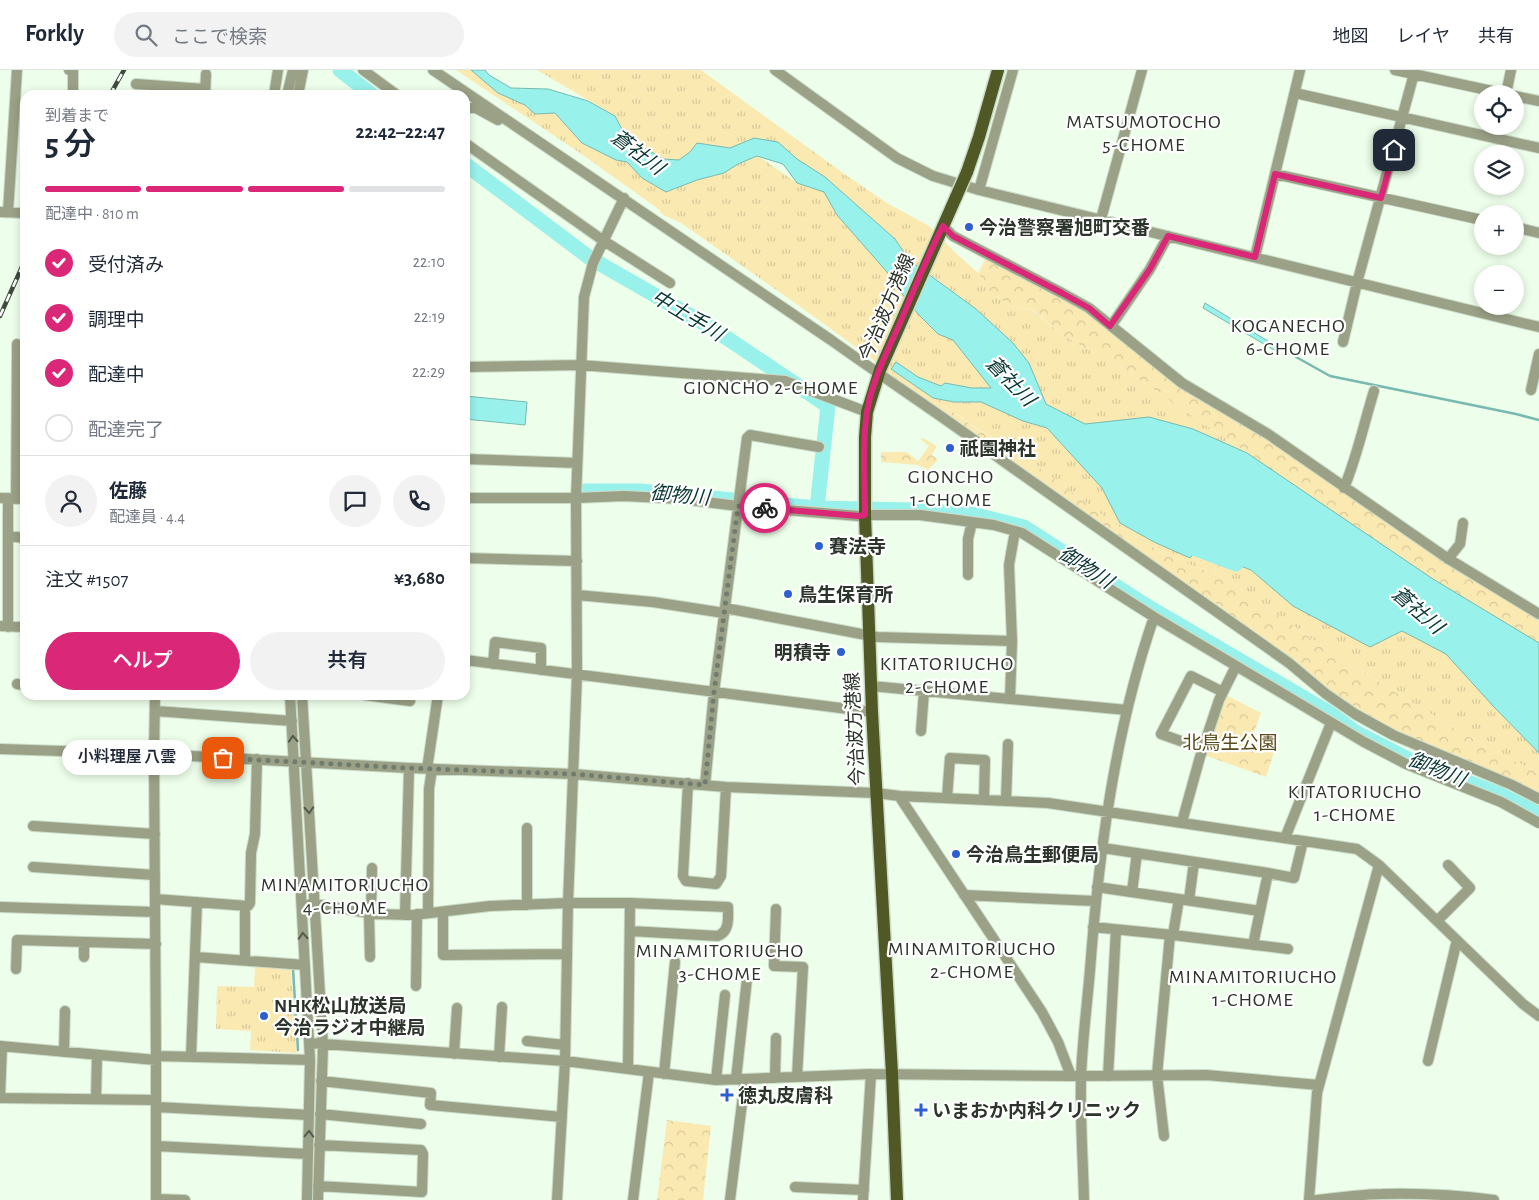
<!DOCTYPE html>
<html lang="ja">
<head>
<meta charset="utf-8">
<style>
	:root { --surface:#fff; --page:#f2f2f3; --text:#1f2937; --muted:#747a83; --line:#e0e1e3; --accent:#db2777 }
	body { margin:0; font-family:"Alegreya Sans","Noto Sans JP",sans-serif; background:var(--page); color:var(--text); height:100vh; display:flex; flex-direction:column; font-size:19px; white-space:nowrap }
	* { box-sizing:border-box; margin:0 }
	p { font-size:16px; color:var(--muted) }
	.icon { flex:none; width:28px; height:28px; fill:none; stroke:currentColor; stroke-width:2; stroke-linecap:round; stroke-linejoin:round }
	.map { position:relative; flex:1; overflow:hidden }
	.side { position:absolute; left:20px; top:20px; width:450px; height:610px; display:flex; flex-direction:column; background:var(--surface); border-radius:15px; box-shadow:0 2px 8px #0003 }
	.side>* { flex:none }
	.fabs { position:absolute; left:1474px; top:15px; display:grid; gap:10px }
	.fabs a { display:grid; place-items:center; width:50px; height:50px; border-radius:50%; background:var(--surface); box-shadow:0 2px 8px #0003; font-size:25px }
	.pin { position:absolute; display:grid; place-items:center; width:42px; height:42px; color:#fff; margin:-21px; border-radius:10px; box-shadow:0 2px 8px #0006 }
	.courier { position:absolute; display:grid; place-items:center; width:50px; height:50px; margin:-25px; border:4px solid #db2777; border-radius:50%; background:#fff; color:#222; box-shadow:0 1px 6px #0007 }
	.bubble { position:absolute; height:35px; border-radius:18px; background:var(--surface); box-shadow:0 2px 8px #0003; font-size:16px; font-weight:600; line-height:35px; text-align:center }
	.overview em { font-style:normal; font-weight:600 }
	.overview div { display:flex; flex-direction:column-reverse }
	.overview { display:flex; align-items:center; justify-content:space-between; height:85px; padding:0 25px }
	h1 { font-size:32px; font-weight:600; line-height:38px }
	.bar { display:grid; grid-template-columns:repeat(4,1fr); gap:8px 5px; align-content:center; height:60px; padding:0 25px }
	.bar i { height:6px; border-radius:4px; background:var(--line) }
	.bar .current { background:var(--accent) }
	.bar p { grid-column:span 4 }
	.line { display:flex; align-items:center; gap:12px; padding:0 25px; border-top:1px solid var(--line) }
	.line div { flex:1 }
	.round { display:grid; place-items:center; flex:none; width:52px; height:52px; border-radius:26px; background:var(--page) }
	ol { padding:0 25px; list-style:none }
	li { display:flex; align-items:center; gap:15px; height:55px }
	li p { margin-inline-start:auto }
	li .icon { padding:5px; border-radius:50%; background:var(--accent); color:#fff; stroke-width:4 }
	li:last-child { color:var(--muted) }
	li i { width:28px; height:28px; border:2px solid var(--line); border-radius:50% }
	.primary-button { display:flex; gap:10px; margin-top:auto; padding:10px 25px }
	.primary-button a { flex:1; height:58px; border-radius:30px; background:var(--accent); color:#fff; font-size:20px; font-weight:600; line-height:58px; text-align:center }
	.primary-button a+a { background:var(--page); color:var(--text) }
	header { display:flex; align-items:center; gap:30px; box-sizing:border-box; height:70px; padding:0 25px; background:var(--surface); border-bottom:1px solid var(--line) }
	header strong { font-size:24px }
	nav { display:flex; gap:28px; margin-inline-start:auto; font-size:18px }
	.search { width:350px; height:45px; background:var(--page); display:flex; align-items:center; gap:12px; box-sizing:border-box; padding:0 18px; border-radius:28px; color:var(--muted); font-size:19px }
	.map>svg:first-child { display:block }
	.grass { fill:url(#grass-tufts) }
	.forest { fill:url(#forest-crowns) }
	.water { fill:#98f1eb; stroke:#78b9b1 }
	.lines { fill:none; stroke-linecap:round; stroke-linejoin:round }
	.stream { stroke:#78b9b1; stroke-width:2.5 }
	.river { stroke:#98f1eb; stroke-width:15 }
	.minor-casing { stroke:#cadbc8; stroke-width:12 }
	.major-casing { stroke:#cadbc8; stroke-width:15 }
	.minor { stroke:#9ba186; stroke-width:10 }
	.major { stroke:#505926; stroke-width:12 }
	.rail-casing { stroke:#404a3f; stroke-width:4.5 }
	.rail { stroke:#fff; stroke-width:2.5; stroke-dasharray:8; stroke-linecap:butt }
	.major-bridge-casing { stroke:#cadbc8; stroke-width:15; stroke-linecap:butt }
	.major-bridge { stroke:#505926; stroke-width:12 }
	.oneway { stroke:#535b4b }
	.done { stroke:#707c6e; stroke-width:5; stroke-dasharray:0 9 }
	.route { stroke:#db2777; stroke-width:6 }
	.poi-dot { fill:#2d60ce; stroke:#fff; stroke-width:2 }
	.labels { text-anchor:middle; stroke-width:4.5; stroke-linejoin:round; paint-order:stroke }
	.poi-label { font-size:19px; font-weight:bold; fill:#2c352b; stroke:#fff; text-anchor:start }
	.street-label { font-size:19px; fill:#2c352b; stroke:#fff }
	.park-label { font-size:19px; fill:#594b19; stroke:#fff }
	.neighbourhood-label { font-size:20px; letter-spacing:1px; fill:#2c352b; stroke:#fff }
	.water-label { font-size:20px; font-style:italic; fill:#0c3836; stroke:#fff }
</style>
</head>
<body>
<header>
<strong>Forkly</strong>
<div class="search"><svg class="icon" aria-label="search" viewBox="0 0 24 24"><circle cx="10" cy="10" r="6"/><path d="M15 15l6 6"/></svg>ここで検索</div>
<nav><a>地図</a><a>レイヤ</a><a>共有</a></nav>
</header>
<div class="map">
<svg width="1539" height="1130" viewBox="0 0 1539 1130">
	<defs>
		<pattern id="grass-tufts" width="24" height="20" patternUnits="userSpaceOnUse" patternTransform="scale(1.25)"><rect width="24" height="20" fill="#fbe9b2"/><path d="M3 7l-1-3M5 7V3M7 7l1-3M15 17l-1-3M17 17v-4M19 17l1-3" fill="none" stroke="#d7c899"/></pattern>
		<pattern id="forest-crowns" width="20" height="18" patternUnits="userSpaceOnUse" patternTransform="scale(1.25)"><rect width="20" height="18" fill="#fbe9b2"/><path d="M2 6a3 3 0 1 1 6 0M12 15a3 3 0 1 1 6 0" fill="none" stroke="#d7c899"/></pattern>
	</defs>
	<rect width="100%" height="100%" fill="#edffea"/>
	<path class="grass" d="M456 0H471L498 23 525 35 535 44 555 43 582 73 616 90 627 92 642 108 697 110 724 103 738 94 758 86 797 113 824 122 837 145 894 210 899 220 918 244 938 264 953 270 991 318H972L945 313 941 316 918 307 896 292 888 305 872 289 802 238 681 153 663 145 657 138 577 81Z
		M537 0H701L843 103 887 133 929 156 959 186 978 203 989 221 1010 236 1030 239 1064 266 1125 300 1247 383 1193 359 1149 347 1085 354 1046 334 1029 293 1013 273 976 239 927 202 909 190 895 169 825 107 797 89 778 72 754 68 730 78 690 82 679 90 664 89 644 78 625 65 615 46Z
		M933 328 954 332H981L1023 351 1047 358 1102 418 1120 453 1190 488 1198 479 1251 500 1293 536 1402 561 1446 584 1494 637 1539 683V703L1488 678 1401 626 1312 569 1225 508 1170 487 1113 453 1037 396 974 356Z
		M255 895 291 897 297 983 250 980 251 961 216 959 217 916 254 917Z"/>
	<path class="forest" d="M987 186 1084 240 1266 368 1539 548V573L1441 515 1125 300 1064 266 1031 239 1010 236 989 221 978 203Z
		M891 299 973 356 1037 396 1113 453 1170 487 1225 508 1312 569 1401 626 1488 678 1539 703V725L1403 666 1361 643 888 305Z
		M923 368 937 376 932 385 938 390 928 400 918 395 881 392V382H907L918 391 929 376 920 369Z
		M1226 625 1261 643 1251 671 1274 682 1266 707 1204 685Z
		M667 1050 711 1056 703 1130H657Z"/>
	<path class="water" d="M471 0H485L489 5 511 18 548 19 588 31 615 46 625 65 644 78 664 89 679 90 690 82 697 73 730 78 754 68 778 72 797 89 825 107 895 169 909 190 976 239 1013 273 1029 293 1046 334 1085 354 1149 347 1193 359 1247 383 1433 509 1539 573V683L1494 637 1446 584 1402 561 1370 577 1293 536 1251 500 1197 479 1190 488 1154 472 1120 453 1102 418 1047 358 1023 351 981 332H954L933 328 891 299 896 292 918 307 941 316 945 313 972 318H991L953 270 938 264 918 244 899 220 894 210 837 145 824 122 797 113 783 94 757 86 738 94 724 103 697 110 666 122 642 108 627 92 616 90 582 73 555 43 535 44 525 35 498 23Z
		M1205 233 1281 279 1279 283 1203 238Z
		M465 326 527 332 525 355 465 349Z"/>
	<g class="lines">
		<path class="stream" d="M1280 278 1330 306 1516 344 1539 350
			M293 899 298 980"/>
		<path class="river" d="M340 0 372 25
			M465 94 590 188 712 258 828 336 817 438
			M584 421H640L817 438 912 440 972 444 1024 457 1147 536 1328 642 1357 663 1408 689 1499 724 1539 744
			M1178 472 1236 494"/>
		<defs>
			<path id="minor" d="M69 0H73V25
				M363 0 397 25
				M433 0 831 270C888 311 947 349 1003 391L1289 593 1326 624 1355 644 1393 665 1512 715 1539 729
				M775 0 897 88 933 106 979 120 1539 257
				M1395 0 1506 24
				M136 14 205 19
				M1295 23 1539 78
				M1506 24 1511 0
				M205 25 206 4
				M274 25 278 0
				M287 25 293 0
				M298 25 303 0
				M1515 26 1539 31
				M465 38H476L498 50
				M465 73 604 171 670 213
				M1275 104 1482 150
				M979 120 1013 0
				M0 142 25 143
				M8 142 17 0
				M1101 149 1142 0
				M943 156 953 166 1062 223 1089 238 1182 313 1268 364 1447 488 1539 544
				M1515 157 1539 163
				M1255 187 1300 0
				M1111 256 1150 199 1168 166
				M1343 272 1357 213 1415 0
				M465 297 580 295 785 311 867 342
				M1531 320 1539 284
				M465 389 577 393
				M1344 418C1357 387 1364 353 1374 321
				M0 428 25 429
				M465 428H576L624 426 681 429 738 436 859 446 865 445H920L994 455 1022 463 1154 547 1364 672 1406 694 1501 732 1539 753
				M16 429 17 274
				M8 466 25 468
				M465 488 577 491
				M1448 489 1460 474 1463 453
				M968 505V469L972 452
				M577 525 653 532 724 543
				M725 538 877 567 1012 571
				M0 556 25 557
				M8 557V428
				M465 590 872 642
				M493 594 495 572 541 578V600
				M17 614 25 615
				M871 616 1127 640
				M155 625 154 684 156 986V1130
				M290 625 310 990 307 1130
				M302 625 323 975 318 1130
				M365 625 410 631
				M1010 629 1012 571 1009 495 1015 461
				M155 641 292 651
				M921 661 924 621
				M0 679 154 684 409 698 573 704 726 717 876 723 900 726 1048 733 1357 779 1379 795 1523 934 1539 946
				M1203 679 1161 664 1191 606 1223 622
				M427 699 438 625
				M688 713 683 806 686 811 716 814 721 806 726 717
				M705 715 714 622 747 368 750 365 819 377
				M899 726 1042 942 1058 972 1071 1006
				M947 728 950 688 985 690 984 730
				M1006 731 1008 674
				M1182 752 1200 687 1219 630 1236 596
				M33 756 155 764
				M1285 768 1331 653
				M1103 778 1268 803 1253 875
				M33 797 155 805
				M1268 803 1294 808 1303 771
				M1097 817 1260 841
				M1132 822 1137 783
				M964 825 1095 831
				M155 829 248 836 250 833 251 783 255 764 257 689
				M1189 830 1194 792
				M630 833 728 837C728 848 730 861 718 866L630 861
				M310 834H315L374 844 413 845 490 836 568 833H630L628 999
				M527 835V758
				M0 837 155 842
				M776 839 774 896 803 897 797 1007
				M443 842V885L567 884
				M428 843 429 719 432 699
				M369 844 370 887
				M371 844 372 798
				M405 845 409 698
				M1437 851 1470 818 1448 795
				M1093 857 1173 865 1288 879
				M1173 865 1179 829
				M84 887V872
				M196 887 305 895
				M245 891V836
				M16 899 17 870 156 874
				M416 916 417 844
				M527 971 565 975
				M309 973 565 991 716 1010 871 1004 1071 1006 1206 1005 1319 1015
				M0 976 156 990
				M64 982 65 941
				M454 984 457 938
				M156 986 310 990
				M191 987 197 832
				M499 987 502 937
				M1428 991 1457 870
				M664 1004 675 892
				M1108 1006 1116 860
				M775 1008 776 968
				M736 1009 747 909
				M716 1010 725 925
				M321 1011 431 1023 430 1035 562 1047
				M0 1027 2 976
				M0 1028 155 1030
				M96 1029 97 985
				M156 1037 309 1045
				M320 1044 421 1054
				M1164 1066 1157 1005 1170 865
				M156 1076 308 1084
				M318 1116 422 1122 423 1084 421 1080 319 1075
				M795 1117 864 1120
				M156 1129 185 1130
				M557 1130 565 991 568 833 577 604 576 428 584 227 593 193 624 128
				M633 1130 649 1002
				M730 1130 745 1009
				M863 1130 871 1004
				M1084 1130C1083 1090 1080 1049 1081 1009 1082 973 1087 936 1090 900 1099 781 1115 660 1154 547
				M1309 1130 1317 1023 1379 795
				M1317 1130C1339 1128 1361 1124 1382 1124 1419 1123 1457 1125 1494 1130"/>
			<path id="major" d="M967 102 979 67 998 0
				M897 1130 892 1004 872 642 865 445V367L867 342 880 300 956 127"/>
		</defs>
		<use href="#minor" class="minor-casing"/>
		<use href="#major" class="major-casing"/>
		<use href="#minor" class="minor"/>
		<use href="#major" class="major"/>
		<defs>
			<path id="rail" d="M110 25 124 0
				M0 246 25 190"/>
		</defs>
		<use href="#rail" class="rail-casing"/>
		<use href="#rail" class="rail"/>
		<defs>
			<path id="major-bridge" d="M956 127 967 102"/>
		</defs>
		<use href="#major-bridge" class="major-bridge-casing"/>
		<use href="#major-bridge" class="major-bridge"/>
	</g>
	<defs><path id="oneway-chevron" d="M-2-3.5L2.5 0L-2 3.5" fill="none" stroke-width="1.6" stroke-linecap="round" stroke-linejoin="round" transform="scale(1.25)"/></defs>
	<g class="oneway">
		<use href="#oneway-chevron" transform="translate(293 669) rotate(-93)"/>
		<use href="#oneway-chevron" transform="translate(309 740) rotate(87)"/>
		<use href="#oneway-chevron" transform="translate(303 866) rotate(-93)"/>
		<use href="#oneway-chevron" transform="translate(309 1064) rotate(-88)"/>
	</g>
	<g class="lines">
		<path class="done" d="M223 688 409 698 573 704 705 715 714 622 738 436 765 438"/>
		<path class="route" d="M765 438 859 446 865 445C865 411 862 376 867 342 872 311 887 282 900 253 914 220 927 187 943 156L953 166 1062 223 1089 238 1110 256 1150 199 1168 166 1255 187 1275 104 1381 128 1394 80"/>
	</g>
	<g class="poi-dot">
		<circle cx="969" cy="157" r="5"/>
		<circle cx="950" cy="378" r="5"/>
		<circle cx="819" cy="476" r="5"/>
		<circle cx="788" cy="524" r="5"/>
		<circle cx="841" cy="582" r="5"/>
		<circle cx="956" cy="784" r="5"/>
		<circle cx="264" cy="946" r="5"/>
		<path d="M724.5 1017.5h5v5h5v5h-5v5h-5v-5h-5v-5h5z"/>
		<path d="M918.5 1032.5h5v5h5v5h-5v5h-5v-5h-5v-5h5z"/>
	</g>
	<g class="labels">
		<g class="poi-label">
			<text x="979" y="164">今治警察署旭町交番</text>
			<text x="960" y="385">祇園神社</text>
			<text x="829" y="483">賽法寺</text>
			<text x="798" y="531">鳥生保育所</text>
			<text x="831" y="589" text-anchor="end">明積寺</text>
			<text x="966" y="791">今治鳥生郵便局</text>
			<text x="274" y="942">NHK松山放送局<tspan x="274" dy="22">今治ラジオ中継局</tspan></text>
			<text x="738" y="1032">徳丸皮膚科</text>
			<text x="932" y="1047">いまおか内科クリニック</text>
		</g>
		<g class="street-label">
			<text transform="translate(886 237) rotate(-67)" y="7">今治波方港線</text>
			<text transform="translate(854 659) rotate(-93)" y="7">今治波方港線</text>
		</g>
		<g class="park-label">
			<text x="1230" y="679">北鳥生公園</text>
		</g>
		<g class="neighbourhood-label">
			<text x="1144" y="58">MATSUMOTOCHO<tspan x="1144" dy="23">5-CHOME</tspan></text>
			<text x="1288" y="262">KOGANECHO<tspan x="1288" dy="23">6-CHOME</tspan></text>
			<text x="771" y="324">GIONCHO 2-CHOME</text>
			<text x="951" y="413">GIONCHO<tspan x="951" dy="23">1-CHOME</tspan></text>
			<text x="947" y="600">KITATORIUCHO<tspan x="947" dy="23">2-CHOME</tspan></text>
			<text x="1355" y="728">KITATORIUCHO<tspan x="1355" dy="23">1-CHOME</tspan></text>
			<text x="345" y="821">MINAMITORIUCHO<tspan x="345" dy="23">4-CHOME</tspan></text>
			<text x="972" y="885">MINAMITORIUCHO<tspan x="972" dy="23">2-CHOME</tspan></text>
			<text x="720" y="887">MINAMITORIUCHO<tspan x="720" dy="23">3-CHOME</tspan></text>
			<text x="1253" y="913">MINAMITORIUCHO<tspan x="1253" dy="23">1-CHOME</tspan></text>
		</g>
		<g class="water-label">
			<text transform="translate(638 82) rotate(37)" y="7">蒼社川</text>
			<text transform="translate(688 245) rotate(31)" y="7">中土手川</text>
			<text transform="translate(1011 311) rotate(46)" y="7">蒼社川</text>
			<text transform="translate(680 425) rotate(5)" y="7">御物川</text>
			<text transform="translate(1086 497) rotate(33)" y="7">御物川</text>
			<text transform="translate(1418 540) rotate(41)" y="7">蒼社川</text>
			<text transform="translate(1437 699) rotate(22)" y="7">御物川</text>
		</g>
	</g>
</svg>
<div class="fabs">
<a><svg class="icon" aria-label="locate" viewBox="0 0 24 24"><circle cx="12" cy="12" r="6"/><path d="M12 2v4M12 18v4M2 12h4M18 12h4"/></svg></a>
<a><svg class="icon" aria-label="layers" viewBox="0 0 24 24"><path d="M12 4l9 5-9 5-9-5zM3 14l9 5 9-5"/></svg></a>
<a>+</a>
<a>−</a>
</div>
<div class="pin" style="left:223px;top:688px;background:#ea580c"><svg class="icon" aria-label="bag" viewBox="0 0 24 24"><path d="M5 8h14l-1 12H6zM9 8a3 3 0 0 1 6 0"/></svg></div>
<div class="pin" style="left:1394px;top:80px;background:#1f2937"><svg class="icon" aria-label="home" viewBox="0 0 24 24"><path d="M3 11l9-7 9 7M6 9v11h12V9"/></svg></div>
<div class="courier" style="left:765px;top:438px"><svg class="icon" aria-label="bike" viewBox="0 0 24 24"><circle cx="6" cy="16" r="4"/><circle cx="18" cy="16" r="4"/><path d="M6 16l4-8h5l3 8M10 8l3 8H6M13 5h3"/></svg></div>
<div class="bubble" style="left:62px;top:670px;width:130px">小料理屋 八雲</div>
<section class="side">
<div class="overview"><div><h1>5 分</h1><p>到着まで</p></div><em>22:42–22:47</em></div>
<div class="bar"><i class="current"></i><i class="current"></i><i class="current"></i><i></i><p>配達中 · 810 m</p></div>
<ol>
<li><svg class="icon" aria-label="check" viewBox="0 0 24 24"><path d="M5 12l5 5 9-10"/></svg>受付済み<p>22:10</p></li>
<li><svg class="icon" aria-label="check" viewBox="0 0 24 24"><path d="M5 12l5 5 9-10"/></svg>調理中<p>22:19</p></li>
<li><svg class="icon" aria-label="check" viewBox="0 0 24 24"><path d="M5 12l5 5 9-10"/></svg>配達中<p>22:29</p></li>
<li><i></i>配達完了</li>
</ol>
<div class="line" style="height:90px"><a class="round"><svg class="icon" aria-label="person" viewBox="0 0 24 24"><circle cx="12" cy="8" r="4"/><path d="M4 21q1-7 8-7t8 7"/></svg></a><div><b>佐藤</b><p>配達員 · 4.4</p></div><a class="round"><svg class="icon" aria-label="chat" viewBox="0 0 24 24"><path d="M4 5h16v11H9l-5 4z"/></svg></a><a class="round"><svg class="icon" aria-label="phone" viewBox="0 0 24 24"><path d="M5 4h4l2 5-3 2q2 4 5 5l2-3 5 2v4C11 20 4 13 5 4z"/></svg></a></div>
<div class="line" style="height:65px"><div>注文 #1507</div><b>¥3,680</b></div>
<div class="primary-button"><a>ヘルプ</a><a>共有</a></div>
</section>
</div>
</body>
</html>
